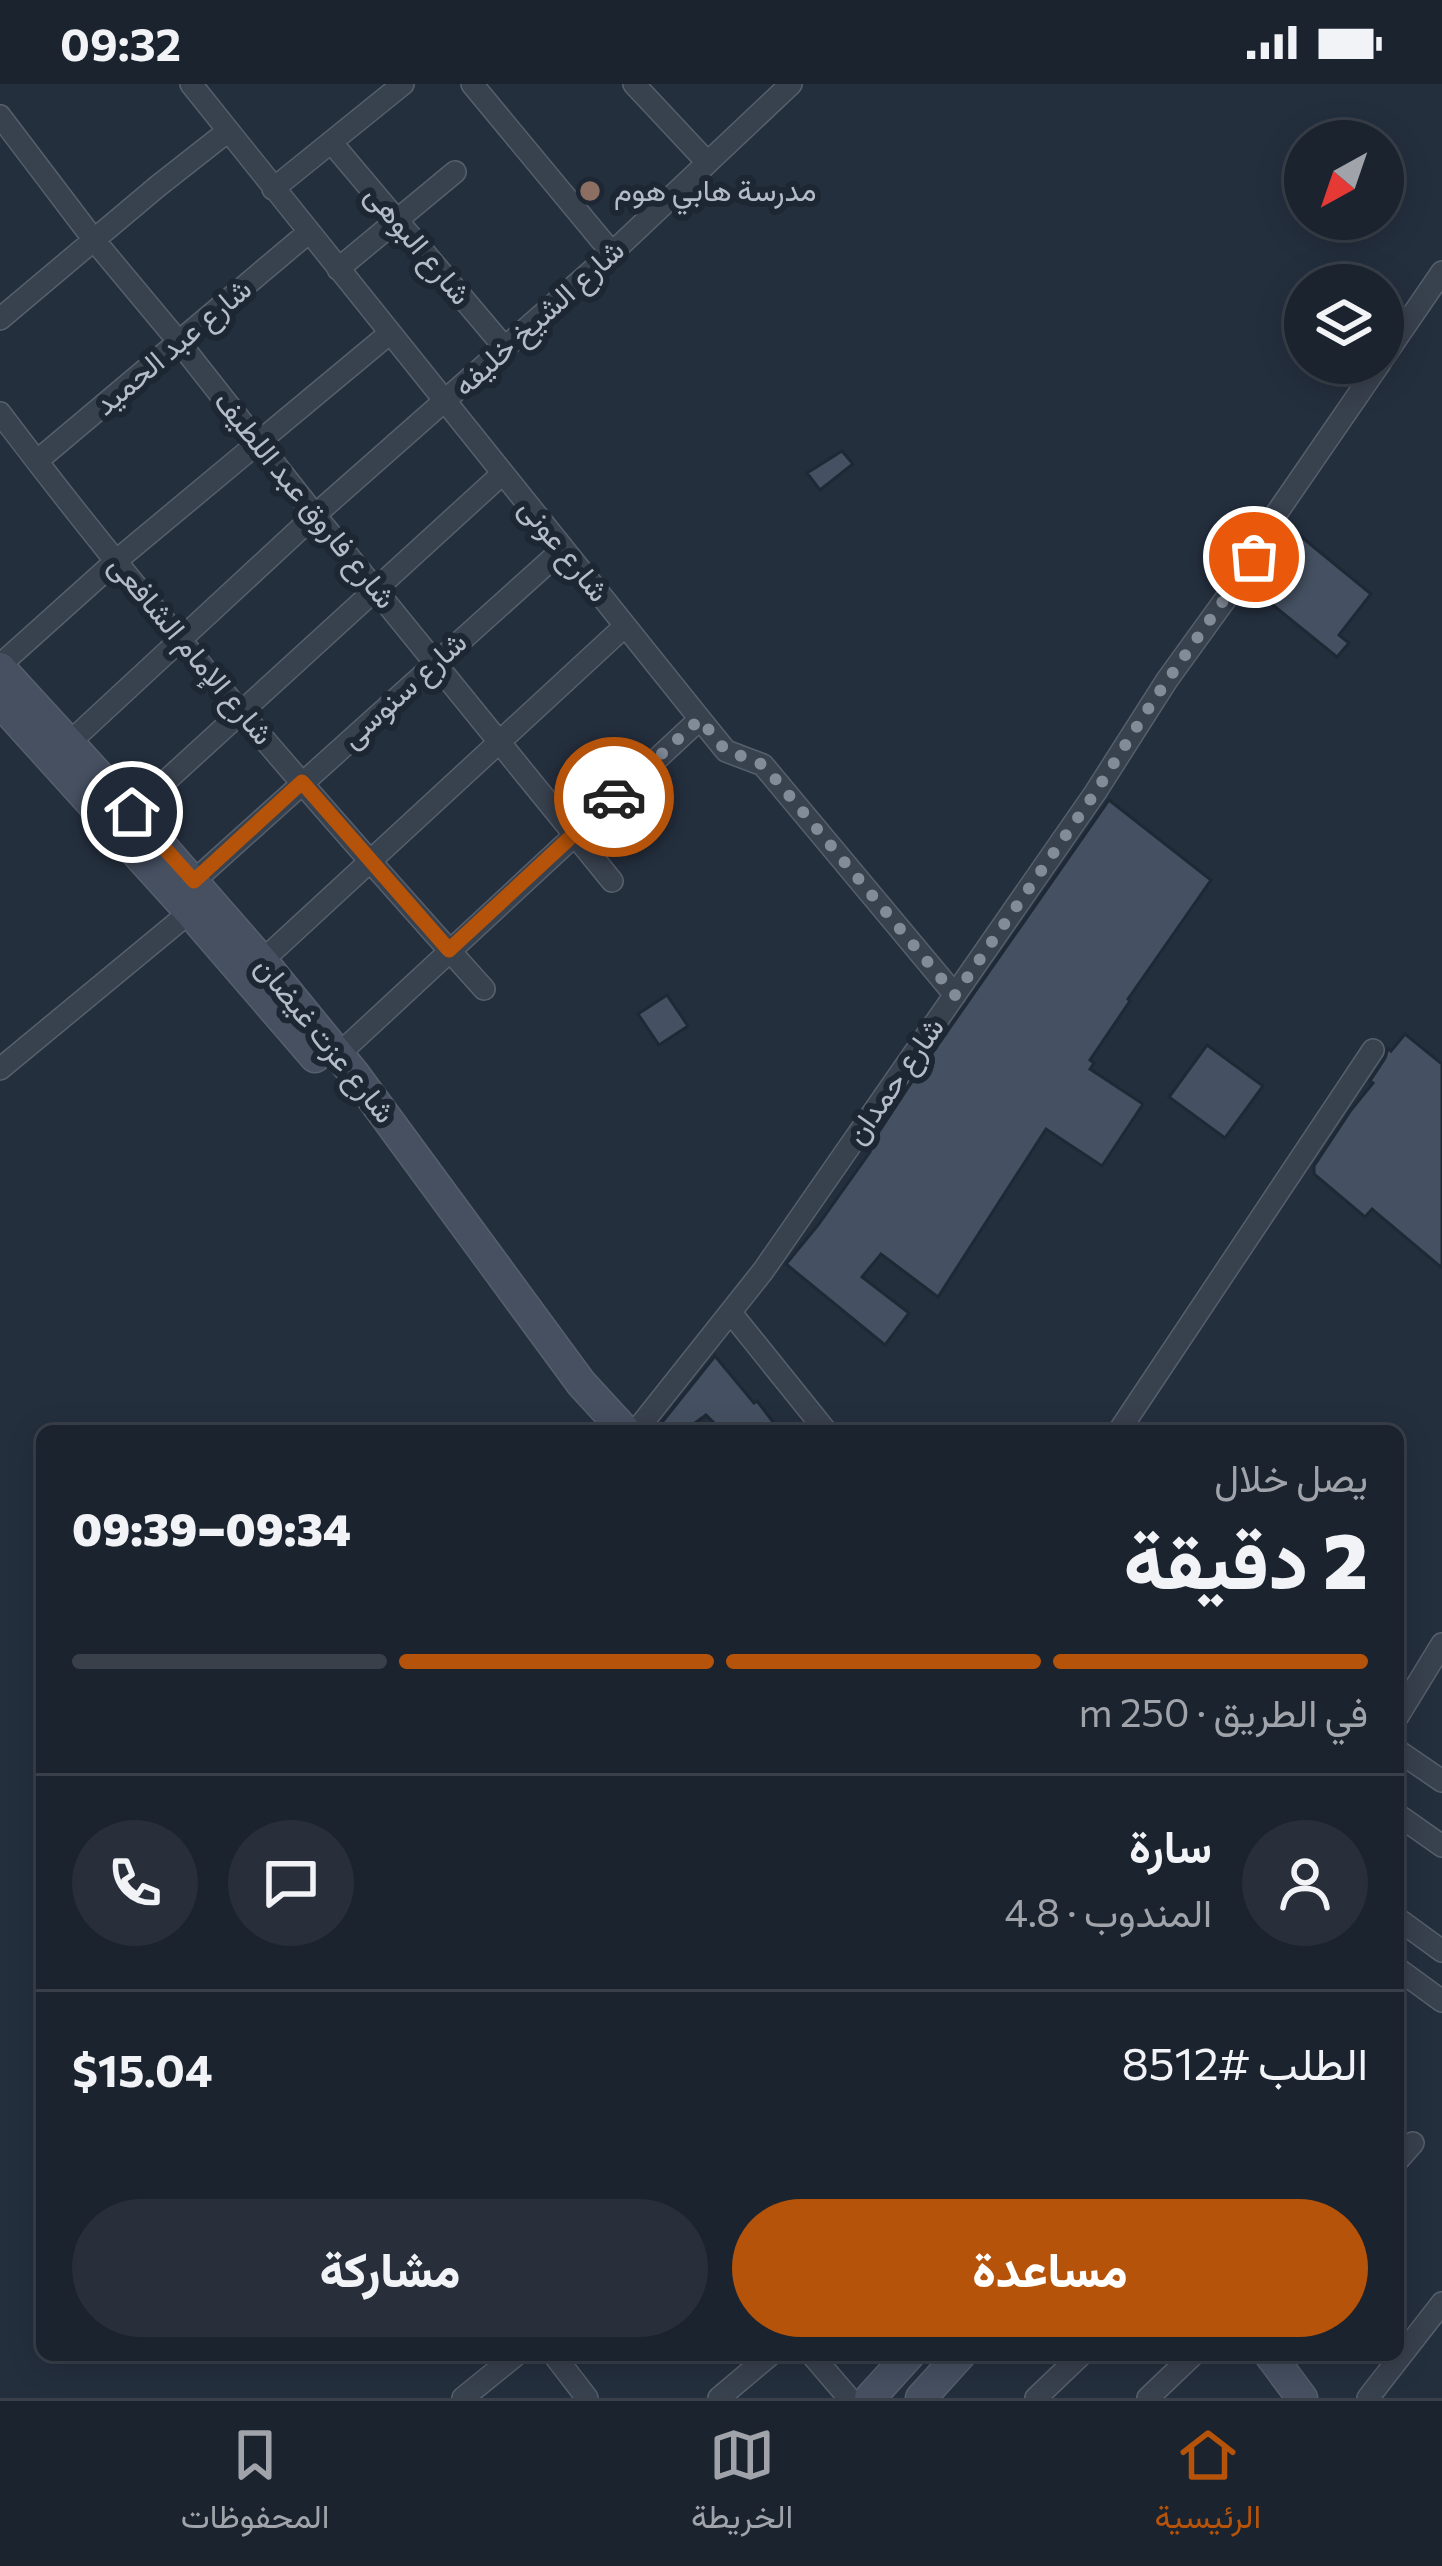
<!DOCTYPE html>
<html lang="ar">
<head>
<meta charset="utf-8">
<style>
	:root { --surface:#1b232e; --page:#282f3a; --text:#f1f3f6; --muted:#a0a4aa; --line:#39404a; --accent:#b45309 }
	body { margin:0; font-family:Commissioner,Vazirmatn,sans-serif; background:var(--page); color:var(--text); direction:rtl; height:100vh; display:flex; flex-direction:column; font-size:45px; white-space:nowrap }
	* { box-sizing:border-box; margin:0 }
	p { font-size:39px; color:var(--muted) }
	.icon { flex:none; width:66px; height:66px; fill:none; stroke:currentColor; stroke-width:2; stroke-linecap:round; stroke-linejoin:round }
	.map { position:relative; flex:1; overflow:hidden; direction:ltr }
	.details { position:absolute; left:36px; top:1341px; width:1368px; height:936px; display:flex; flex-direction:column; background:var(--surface); border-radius:18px; box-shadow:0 6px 30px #0003,0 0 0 3px var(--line); direction:rtl }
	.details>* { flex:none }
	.needle { width:78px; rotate:220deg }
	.buttons { position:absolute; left:1284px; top:36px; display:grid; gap:24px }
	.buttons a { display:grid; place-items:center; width:120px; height:120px; border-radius:50%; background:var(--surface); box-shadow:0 6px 30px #0003,0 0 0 3px var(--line); font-size:60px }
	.pin { position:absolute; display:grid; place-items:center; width:102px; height:102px; color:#fff; margin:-51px; border:6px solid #fff; border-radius:50%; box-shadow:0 3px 12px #0007 }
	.courier { position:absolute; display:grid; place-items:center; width:120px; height:120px; margin:-60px; border:9px solid #b45309; border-radius:50%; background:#fff; color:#222; box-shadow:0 3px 15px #0007 }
	.head em { font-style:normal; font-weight:800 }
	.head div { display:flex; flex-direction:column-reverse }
	.head { display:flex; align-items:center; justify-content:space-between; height:204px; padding:0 36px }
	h1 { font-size:78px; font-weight:800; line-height:90px }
	.bar { display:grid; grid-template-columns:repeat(4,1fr); gap:18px 12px; align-content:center; height:144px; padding:0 36px }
	.bar i { height:15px; border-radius:9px; background:var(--line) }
	.bar .active { background:var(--accent) }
	.bar p { grid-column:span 4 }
	.line { display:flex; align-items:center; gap:30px; padding:0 36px; border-top:3px solid var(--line) }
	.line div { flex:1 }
	.round { display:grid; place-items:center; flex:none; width:126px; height:126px; border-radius:63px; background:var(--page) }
	.button { display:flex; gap:24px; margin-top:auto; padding:24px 36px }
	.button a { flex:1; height:138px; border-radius:72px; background:var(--accent); color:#fff; font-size:48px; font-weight:800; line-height:138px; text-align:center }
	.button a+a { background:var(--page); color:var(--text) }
	.status { display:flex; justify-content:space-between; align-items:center; height:84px; padding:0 60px; background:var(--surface); direction:ltr }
	.status svg { height:33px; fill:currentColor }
	.dock { display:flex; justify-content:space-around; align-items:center; height:168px; border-top:3px solid var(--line); background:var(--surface); font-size:33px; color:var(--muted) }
	.dock a { display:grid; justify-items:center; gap:6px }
	.dock .active { color:var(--accent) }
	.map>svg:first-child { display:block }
	.building { fill:#455162; stroke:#1f2835; stroke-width:3 }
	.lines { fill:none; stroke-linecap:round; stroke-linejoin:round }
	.street-casing { stroke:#565f6c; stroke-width:24 }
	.secondary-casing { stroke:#565f6c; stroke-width:33 }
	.street { stroke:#38414e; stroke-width:21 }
	.secondary { stroke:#465061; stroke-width:30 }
	.done { stroke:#828b98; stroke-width:12; stroke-dasharray:0 21.6 }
	.route { stroke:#b45309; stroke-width:15 }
	.education-dot { fill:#8d6e63; stroke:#1d2633; stroke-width:4.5 }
	.labels { text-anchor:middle; stroke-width:12; stroke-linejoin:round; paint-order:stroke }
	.poi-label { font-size:30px; fill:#b4bcc9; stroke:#1d2633; text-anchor:start }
	.street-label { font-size:30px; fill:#b4bcc9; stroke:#1d2633 }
</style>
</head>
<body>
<div class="status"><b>09:32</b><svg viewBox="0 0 49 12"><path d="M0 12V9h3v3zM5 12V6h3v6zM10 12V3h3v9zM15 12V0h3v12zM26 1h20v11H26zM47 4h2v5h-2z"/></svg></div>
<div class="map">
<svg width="1442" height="2314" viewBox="0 0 1442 2314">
	<rect width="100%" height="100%" fill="#242f3e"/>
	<path class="building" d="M842 367 853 380 820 406 807 389Z
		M1287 441 1371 510 1339 551 1349 559 1337 573 1252 504Z
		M1109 716 1211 796 1128 915 1130 917 1090 976 1094 979 1090 985 1143 1020 1102 1082 1046 1045 938 1213 881 1170 862 1193 909 1229 885 1261 786 1180 818 1141 870 1068 867 1066 907 1005Z
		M667 911 688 942 659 961 638 930Z
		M1405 950 1442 980V1184L1372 1125 1365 1133 1314 1090V1082L1351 1026 1373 999 1370 997 1385 974 1388 964 1391 967Z
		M1207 961 1263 1002 1225 1054 1169 1013Z
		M715 1272 754 1319 757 1317 780 1347H722L706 1331 684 1347H655Z"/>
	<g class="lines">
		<defs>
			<path id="street" d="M191 0 700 635 726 667 763 681 955 911
				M472 0 612 169
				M634 0 707 78
				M0 32 94 156 179 258 315 431 612 797
				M331 58 505 264
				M273 105 403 0
				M338 185 455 88
				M0 235 158 102 228 47
				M1383 274 1442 188
				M0 329C151 529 317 719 484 905
				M37 377 309 148
				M0 581 116 477 390 249
				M69 659 315 431 612 169 791 0
				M132 728 502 390
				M194 797 563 465
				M262 877 625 542
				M339 970 700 635
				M0 985 190 828
				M731 1229 826 1347
				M636 1347 763 1187 1095 709 1167 596 1248 484 1272 436 1380 279
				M1119 1347 1373 966
				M1398 1632 1442 1560
				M1398 1667 1442 1697
				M1398 1731 1442 1762
				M1398 1835 1442 1867
				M1398 1885 1442 1917
				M1398 2076 1413 2059
				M554 2271 587 2314
				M812 2271 849 2314
				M463 2314 516 2271
				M719 2314 770 2271
				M1036 2314 1081 2271
				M1148 2314 1193 2271
				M1368 2314 1442 2219"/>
			<path id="secondary" d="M0 584 132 728 262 877 355 991 581 1299 625 1347
				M0 618 190 828 315 973
				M1270 2271 1302 2314
				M870 2314 909 2271
				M921 2314 960 2271"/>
		</defs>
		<use href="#street" class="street-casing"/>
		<use href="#secondary" class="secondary-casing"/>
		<use href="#street" class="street"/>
		<use href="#secondary" class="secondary"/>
	</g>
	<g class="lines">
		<path class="done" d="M614 713 700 635 726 667 757 677 768 686 955 911 1095 709 1155 614 1254 473"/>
		<path class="route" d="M132 728 194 797 302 698 449 866 614 713"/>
	</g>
	<circle class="education-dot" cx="590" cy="107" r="12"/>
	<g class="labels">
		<g class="poi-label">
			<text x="614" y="117">مدرسة هابي هوم</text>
		</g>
		<g class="street-label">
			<text transform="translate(418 161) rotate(50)" y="10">شارع البوهى</text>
			<text transform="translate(539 234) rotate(-42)" y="10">شارع الشيخ خليفه</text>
			<text transform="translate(173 263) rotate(-40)" y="10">شارع عبد الحميد</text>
			<text transform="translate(305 416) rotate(51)" y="10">شارع فاروق عبد اللطيف</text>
			<text transform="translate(564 466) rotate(51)" y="10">شارع عونى</text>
			<text transform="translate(191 566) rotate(50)" y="10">شارع الإمام الشافعى</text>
			<text transform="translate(404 606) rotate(-42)" y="10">شارع سنوسى</text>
			<text transform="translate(325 956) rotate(51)" y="10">شارع عزت غيضان</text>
			<text transform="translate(895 997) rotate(-55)" y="10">شارع حمدان</text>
		</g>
	</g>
</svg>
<div class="buttons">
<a><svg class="needle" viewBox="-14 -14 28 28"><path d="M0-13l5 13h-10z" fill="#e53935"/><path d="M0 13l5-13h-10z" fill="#a0a4aa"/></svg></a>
<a><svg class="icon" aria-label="layers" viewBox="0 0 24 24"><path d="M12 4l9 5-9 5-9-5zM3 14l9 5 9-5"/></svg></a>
</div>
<div class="pin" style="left:1254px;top:473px;background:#ea580c"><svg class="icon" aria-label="bag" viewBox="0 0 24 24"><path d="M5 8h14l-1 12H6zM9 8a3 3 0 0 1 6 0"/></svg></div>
<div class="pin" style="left:132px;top:728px;background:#1f2937"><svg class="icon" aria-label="home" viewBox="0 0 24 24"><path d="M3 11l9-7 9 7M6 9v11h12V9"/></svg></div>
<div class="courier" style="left:614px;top:713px"><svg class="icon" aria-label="car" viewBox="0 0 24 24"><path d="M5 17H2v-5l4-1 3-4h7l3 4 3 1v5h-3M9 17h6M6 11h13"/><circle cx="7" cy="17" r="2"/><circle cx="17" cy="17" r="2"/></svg></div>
<section class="details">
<div class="head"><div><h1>2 دقيقة</h1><p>يصل خلال</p></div><em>09:34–09:39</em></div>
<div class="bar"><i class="active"></i><i class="active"></i><i class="active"></i><i></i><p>في الطريق · 250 m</p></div>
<div class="line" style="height:216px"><a class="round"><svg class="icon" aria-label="person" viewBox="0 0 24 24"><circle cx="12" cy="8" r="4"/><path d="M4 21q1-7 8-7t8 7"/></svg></a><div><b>سارة</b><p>المندوب · 4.8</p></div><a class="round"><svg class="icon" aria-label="chat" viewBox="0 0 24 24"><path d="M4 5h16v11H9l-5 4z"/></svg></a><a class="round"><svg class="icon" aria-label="phone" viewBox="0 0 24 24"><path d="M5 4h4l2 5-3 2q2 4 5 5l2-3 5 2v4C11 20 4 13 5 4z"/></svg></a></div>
<div class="line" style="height:156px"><div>الطلب #8512</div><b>$15.04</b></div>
<div class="button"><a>مساعدة</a><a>مشاركة</a></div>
</section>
</div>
<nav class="dock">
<a class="active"><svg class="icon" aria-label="home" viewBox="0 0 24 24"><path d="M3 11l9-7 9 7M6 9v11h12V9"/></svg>الرئيسية</a>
<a><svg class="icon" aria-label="map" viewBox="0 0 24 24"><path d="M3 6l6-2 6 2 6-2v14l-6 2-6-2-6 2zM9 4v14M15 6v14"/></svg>الخريطة</a>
<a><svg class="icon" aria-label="saved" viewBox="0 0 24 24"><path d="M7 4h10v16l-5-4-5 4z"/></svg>المحفوظات</a>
</nav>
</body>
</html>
